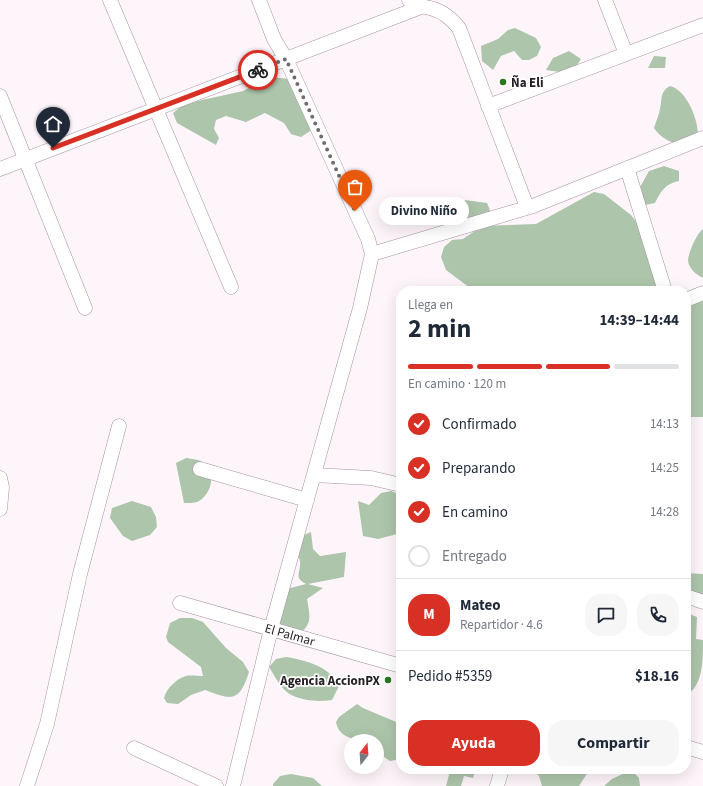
<!DOCTYPE html>
<html lang="es">
<head>
<meta charset="utf-8">
<style>
	:root { --surface:#fff; --page:#f6f6f7; --text:#1f2937; --muted:#747a83; --line:#e0e1e3; --accent:#d93025 }
	body { margin:0; font-family:"Source Sans 3",sans-serif; background:var(--page); color:var(--text); height:100vh; display:flex; flex-direction:column; font-size:15px; white-space:nowrap }
	* { box-sizing:border-box; margin:0 }
	p { font-size:13px; color:var(--muted) }
	.icon { flex:none; width:22px; height:22px; fill:none; stroke:currentColor; stroke-width:2; stroke-linecap:round; stroke-linejoin:round }
	.map { position:relative; flex:1; overflow:hidden }
	.details { position:absolute; left:396px; top:286px; width:295px; height:488px; display:flex; flex-direction:column; background:var(--surface); border-radius:16px; box-shadow:0 4px 16px #0002 }
	.details>* { flex:none }
	.needle { width:26px; rotate:17deg }
	.controls { position:absolute; left:344px; top:734px; display:grid; gap:8px }
	.controls a { display:grid; place-items:center; width:40px; height:40px; border-radius:50%; background:var(--surface); box-shadow:0 4px 16px #0002; font-size:20px }
	.pin { position:absolute; display:grid; place-items:center; width:34px; height:34px; color:#fff; margin:-41px -17px; border-radius:50% 50% 50% 0; rotate:-45deg; box-shadow:0 0 4px #0007 }
	.pin .icon { rotate:45deg }
	.courier { position:absolute; display:grid; place-items:center; width:40px; height:40px; margin:-20px; border:3px solid #d93025; border-radius:50%; background:#fff; color:#222; box-shadow:0 1px 5px #0007 }
	.bubble { position:absolute; height:28px; border-radius:14px; background:var(--surface); box-shadow:0 4px 16px #0002; font-size:13px; font-weight:700; line-height:28px; text-align:center }
	.overview em { font-style:normal; font-weight:700 }
	.overview div { display:flex; flex-direction:column-reverse }
	.overview { display:flex; align-items:center; justify-content:space-between; height:68px; padding:0 12px }
	h1 { font-size:26px; font-weight:700; line-height:30px }
	.bar { display:grid; grid-template-columns:repeat(4,1fr); gap:6px 4px; align-content:center; height:48px; padding:0 12px }
	.bar i { height:5px; border-radius:3px; background:var(--line) }
	.bar .on { background:var(--accent) }
	.bar p { grid-column:span 4 }
	.line { display:flex; align-items:center; gap:10px; padding:0 12px; border-top:1px solid var(--line) }
	.line div { flex:1 }
	.round { display:grid; place-items:center; flex:none; width:42px; height:42px; border-radius:16px; background:var(--page) }
	ol { padding:0 12px; list-style:none }
	li { display:flex; align-items:center; gap:12px; height:44px }
	li p { margin-inline-start:auto }
	li .icon { padding:4px; border-radius:50%; background:var(--accent); color:#fff; stroke-width:4 }
	li:last-child { color:var(--muted) }
	li i { width:22px; height:22px; border:2px solid var(--line); border-radius:50% }
	.button { display:flex; gap:8px; margin-top:auto; padding:8px 12px }
	.button a { flex:1; height:46px; border-radius:16px; background:var(--accent); color:#fff; font-size:16px; font-weight:700; line-height:46px; text-align:center }
	.button a+a { background:var(--page); color:var(--text) }
	.map>svg:first-child { display:block }
	.forest { fill:#adc5ab }
	.lines { fill:none; stroke-linecap:round; stroke-linejoin:round }
	.minor-casing { stroke:#a492a0; stroke-width:15 }
	.minor { stroke:#fff; stroke-width:14 }
	.done { stroke:#726a6f; stroke-width:4; stroke-dasharray:0 7.2 }
	.route { stroke:#d93025; stroke-width:5 }
	.poi-dot { fill:#287822; stroke:#fff; stroke-width:1.5 }
	.labels { text-anchor:middle; stroke-width:3.5; stroke-linejoin:round; paint-order:stroke }
	.poi-label { font-size:13px; font-weight:bold; fill:#261f24; stroke:#fff; text-anchor:start }
	.street-label { font-size:13px; fill:#261f24; stroke:#fff }
</style>
</head>
<body>
<div class="map">
<svg width="703" height="786" viewBox="0 0 703 786">
	<rect width="100%" height="100%" fill="#fef5fb"/>
	<path class="forest" d="M515 28 536 38 541 47 537 56 529 60H522L514 51 501 56 493 70 482 61 481 46 498 39 508 30Z
		M569 51 581 59 575 68 560 72 546 70 553 58Z
		M654 56 666 57 665 68H648Z
		M270 77 290 79 317 122 310 131 301 137 291 134 284 123 265 113 246 122 226 116 216 120 214 129 219 138 216 145 177 123 173 113 182 106 193 102 243 91Z
		M670 86C687 90 699 121 698 137L684 148C673 143 660 138 654 128 656 121 659 115 660 109 662 99 660 91 670 86Z
		M664 166 679 171V181C665 184 661 191 655 203L645 205 639 189 649 171Z
		M594 192 604 194 631 215 645 233 657 291H474L446 270 441 257 444 247 452 240 463 239 482 226 536 224Z
		M465 200 487 203 492 215 465 220 457 210Z
		M703 229V278C697 275 689 269 688 261 688 253 697 233 703 229Z
		M703 301V417H688L686 382V308L694 302Z
		M186 458C192 459 199 459 204 463 216 473 212 493 199 501 196 503 189 503 184 503L176 463Z
		M391 491 401 495V533L378 539 363 536 358 501 369 505 381 493Z
		M132 501 151 507 156 517 157 527 150 535 132 541 123 536 110 518 112 508Z
		M311 532 313 549 320 556 346 552 344 577 308 584 323 588 307 599C311 622 312 623 294 640L285 639 279 622 275 592 306 584C293 577 301 573 300 562 300 557 294 551 292 547L297 538Z
		M686 573 703 574V600L686 593Z
		M687 613 697 617 696 639 703 640C703 662 703 685 686 696Z
		M180 618H192L203 622 226 648 243 662 249 672C239 703 232 700 205 690L191 695 178 704 167 703 164 698C166 689 177 678 186 676 191 675 198 676 203 676L201 667 168 642 166 637 170 623Z
		M286 657C306 660 331 667 339 686L332 700C319 702 300 701 288 693 280 687 274 675 269 667L276 659Z
		M357 704 363 708 401 724V759L390 761 377 752V741C362 741 339 741 336 722L339 717Z
		M460 769H470L475 772 473 778 464 776 461 786H446L450 771 458 774Z
		M532 769H590L579 786H542L539 776Z
		M631 770 639 778 640 786H604L612 779Z
		M291 774 313 778 322 786H273V784L280 776Z"/>
	<g class="lines">
		<defs>
			<path id="minor" d="M110 0 231 287
				M409 0C415 6 422 6 430 8 443 11 451 18 459 28L527 207
				M605 0 626 54
				M0 96 85 308
				M488 106 703 25
				M627 168 665 291
				M0 169 421 7
				M372 254 533 206 703 138
				M686 300 703 293
				M200 469 307 500
				M314 475 371 478 401 485
				M0 478 2 487 0 509
				M686 596 703 602
				M180 603 401 666
				M686 747 703 752
				M134 748 216 786
				M27 786 47 724 80 574 119 426
				M233 786 271 629 360 308 372 254 368 239 286 59 274 39 259 0
				M497 786 502 769"/>
		</defs>
		<use href="#minor" class="minor-casing"/>
		<use href="#minor" class="minor"/>
	</g>
	<g class="lines">
		<path class="done" d="M258 70 286 59 355 211"/>
		<path class="route" d="M53 148 258 70"/>
	</g>
	<g class="poi-dot">
		<circle cx="503" cy="82" r="4"/>
		<circle cx="388" cy="680" r="4"/>
	</g>
	<g class="labels">
		<g class="poi-label">
			<text x="511" y="87">Ña Eli</text>
			<text x="380" y="685" text-anchor="end">Agencia AccionPX</text>
		</g>
		<g class="street-label">
			<text transform="translate(290 634) rotate(16)" y="5">El Palmar</text>
		</g>
	</g>
</svg>
<div class="controls">
<a><svg class="needle" viewBox="-14 -14 28 28"><path d="M0-13l5 13h-10z" fill="#e53935"/><path d="M0 13l5-13h-10z" fill="#747a83"/></svg></a>
</div>
<div class="pin" style="left:355px;top:211px;background:#ea580c"><svg class="icon" aria-label="bag" viewBox="0 0 24 24"><path d="M5 8h14l-1 12H6zM9 8a3 3 0 0 1 6 0"/></svg></div>
<div class="pin" style="left:53px;top:148px;background:#1f2937"><svg class="icon" aria-label="home" viewBox="0 0 24 24"><path d="M3 11l9-7 9 7M6 9v11h12V9"/></svg></div>
<div class="courier" style="left:258px;top:70px"><svg class="icon" aria-label="bike" viewBox="0 0 24 24"><circle cx="6" cy="16" r="4"/><circle cx="18" cy="16" r="4"/><path d="M6 16l4-8h5l3 8M10 8l3 8H6M13 5h3"/></svg></div>
<div class="bubble" style="left:379px;top:197px;width:90px">Divino Niño</div>
<section class="details">
<div class="overview"><div><h1>2 min</h1><p>Llega en</p></div><em>14:39–14:44</em></div>
<div class="bar"><i class="on"></i><i class="on"></i><i class="on"></i><i></i><p>En camino · 120 m</p></div>
<ol>
<li><svg class="icon" aria-label="check" viewBox="0 0 24 24"><path d="M5 12l5 5 9-10"/></svg>Confirmado<p>14:13</p></li>
<li><svg class="icon" aria-label="check" viewBox="0 0 24 24"><path d="M5 12l5 5 9-10"/></svg>Preparando<p>14:25</p></li>
<li><svg class="icon" aria-label="check" viewBox="0 0 24 24"><path d="M5 12l5 5 9-10"/></svg>En camino<p>14:28</p></li>
<li><i></i>Entregado</li>
</ol>
<div class="line" style="height:72px"><b class="round" style="background:var(--accent);color:#fff">M</b><div><b>Mateo</b><p>Repartidor · 4.6</p></div><a class="round"><svg class="icon" aria-label="chat" viewBox="0 0 24 24"><path d="M4 5h16v11H9l-5 4z"/></svg></a><a class="round"><svg class="icon" aria-label="phone" viewBox="0 0 24 24"><path d="M5 4h4l2 5-3 2q2 4 5 5l2-3 5 2v4C11 20 4 13 5 4z"/></svg></a></div>
<div class="line" style="height:52px"><div>Pedido #5359</div><b>$18.16</b></div>
<div class="button"><a>Ayuda</a><a>Compartir</a></div>
</section>
</div>
</body>
</html>
